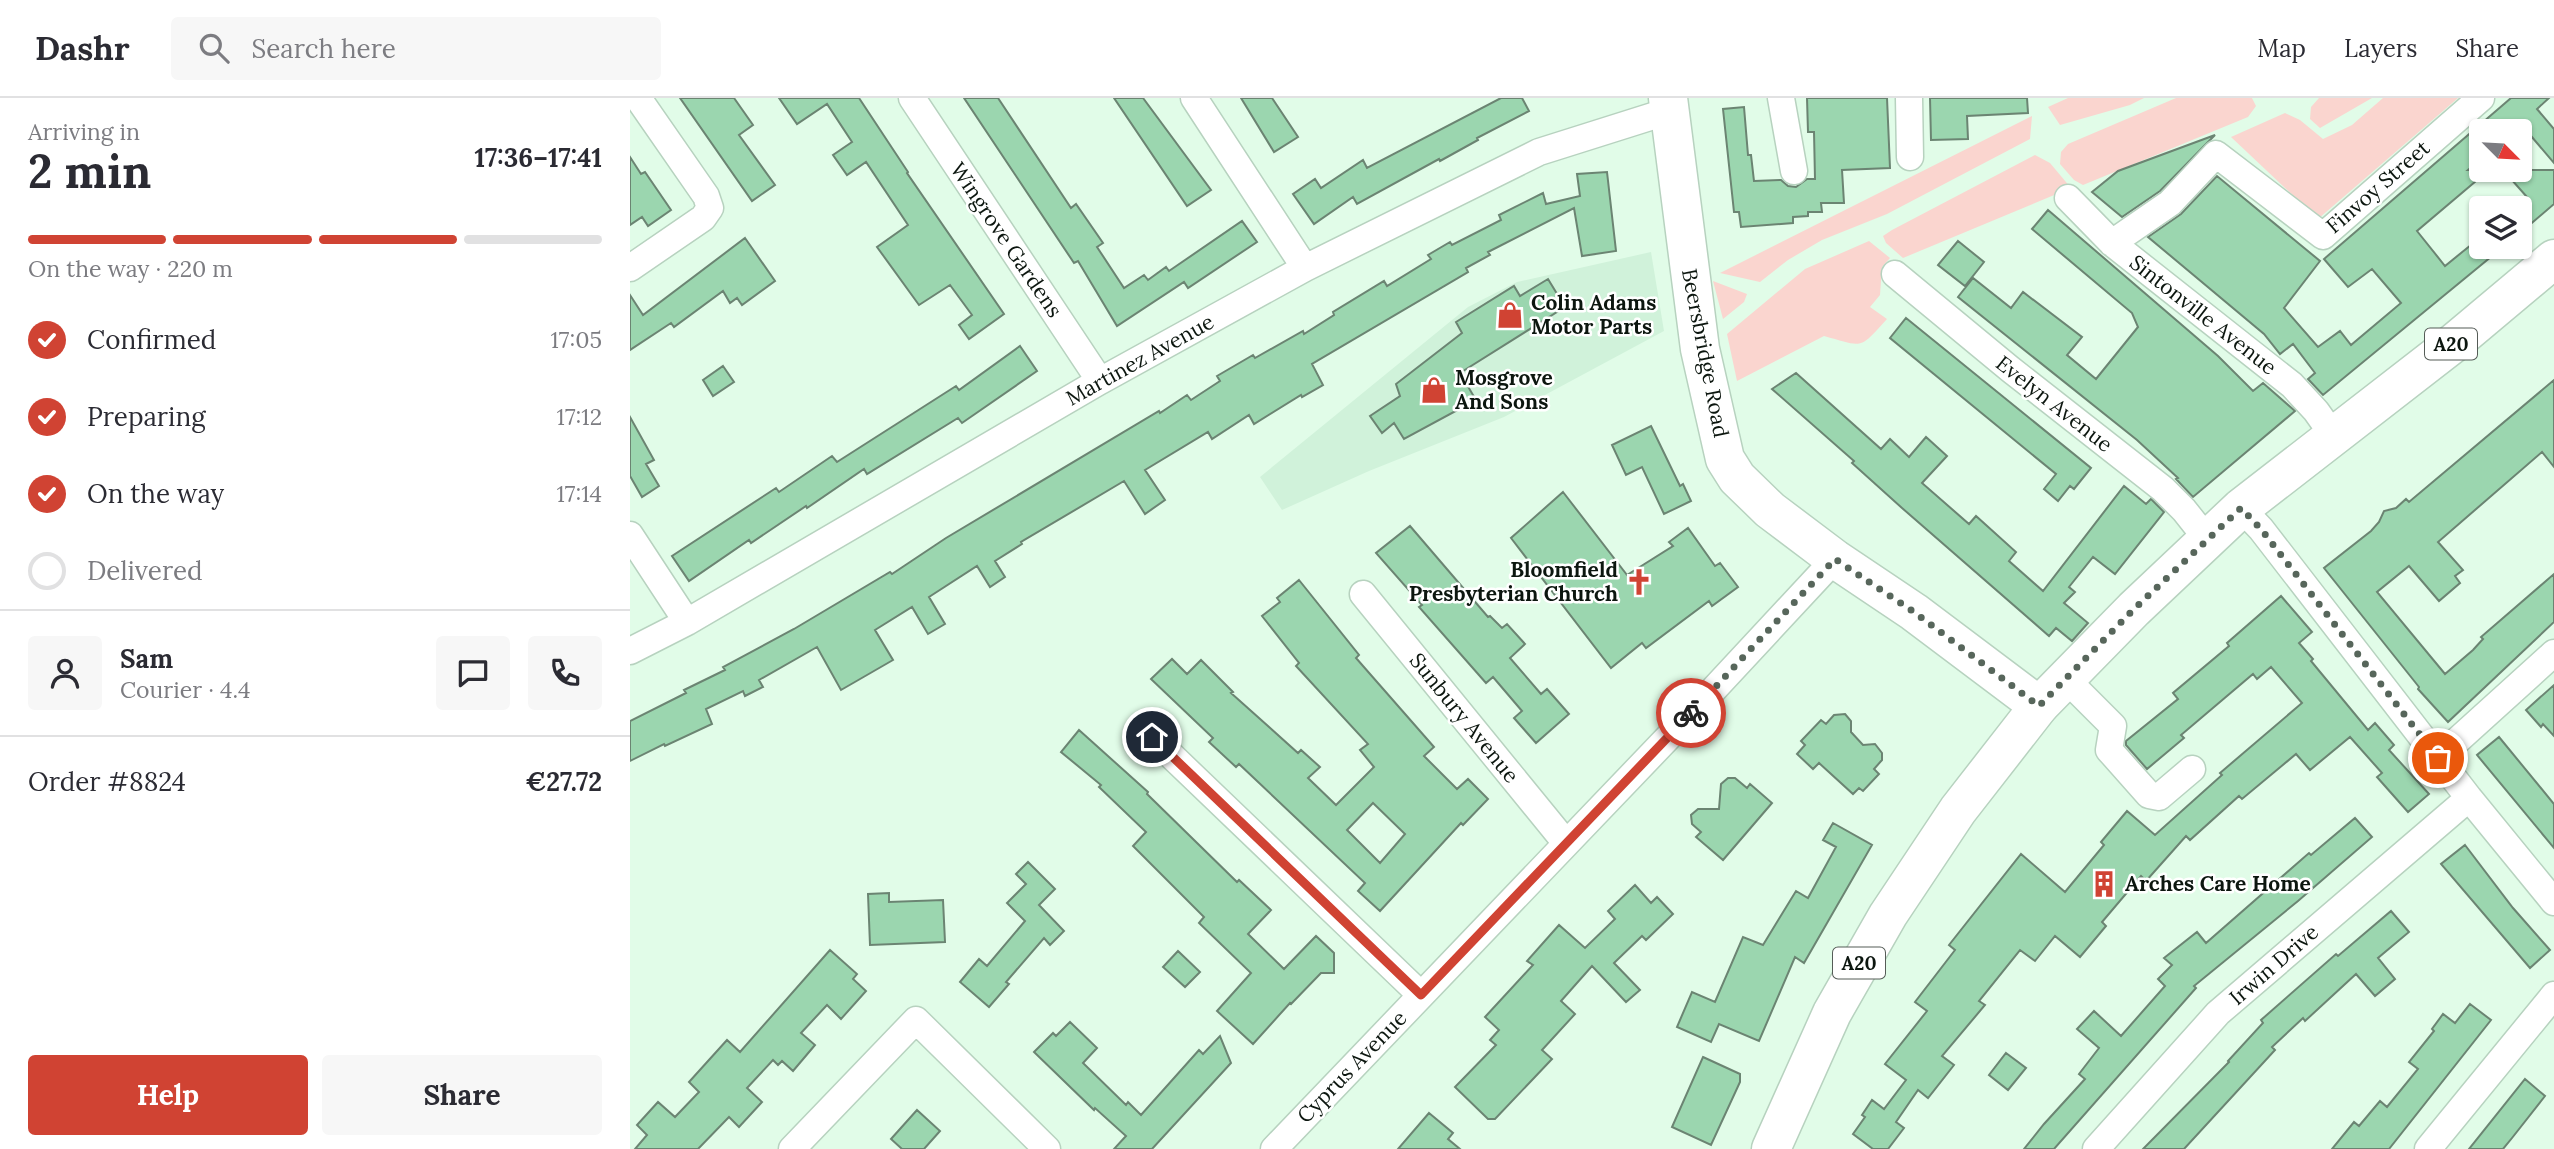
<!DOCTYPE html>
<html lang="en">
<head>
<meta charset="utf-8">
<style>
	:root { --surface:#fff; --page:#f7f7f7; --text:#2b2b33; --muted:#7c7c81; --line:#e1e1e2; --accent:#d04333 }
	body { margin:0; font-family:Lora,serif; background:var(--page); color:var(--text); height:100vh; display:flex; flex-direction:column; font-size:26px; white-space:nowrap }
	* { box-sizing:border-box; margin:0 }
	p { font-size:23px; color:var(--muted) }
	.icon { flex:none; width:38px; height:38px; fill:none; stroke:currentColor; stroke-width:2; stroke-linecap:round; stroke-linejoin:round }
	.map { position:relative; flex:1; overflow:hidden }
	.panel { display:flex; flex-direction:column; background:var(--surface); width:630px }
	.panel>* { flex:none }
	.needle { width:46px; rotate:114deg }
	.tools { position:absolute; left:1839px; top:21px; display:grid; gap:14px }
	.tools a { display:grid; place-items:center; width:63px; height:63px; border-radius:7px; background:var(--surface); box-shadow:0 2px 5px #0004; font-size:35px }
	.pin { position:absolute; display:grid; place-items:center; width:60px; height:60px; color:#fff; margin:-30px; border:4px solid #fff; border-radius:50%; box-shadow:0 2px 7px #0007 }
	.courier { position:absolute; display:grid; place-items:center; width:70px; height:70px; margin:-35px; border:5px solid #d04333; border-radius:50%; background:#fff; color:#222; box-shadow:0 2px 9px #0007 }
	.overview em { font-style:normal; font-weight:800 }
	.overview div { display:flex; flex-direction:column-reverse }
	.overview { display:flex; align-items:center; justify-content:space-between; height:119px; padding:0 28px }
	h1 { font-size:46px; font-weight:800; line-height:52px }
	.bar { display:grid; grid-template-columns:repeat(4,1fr); gap:10px 7px; align-content:center; height:84px; padding:0 28px }
	.bar i { height:9px; border-radius:5px; background:var(--line) }
	.bar .current { background:var(--accent) }
	.bar p { grid-column:span 4 }
	.line { display:flex; align-items:center; gap:18px; padding:0 28px; border-top:2px solid var(--line) }
	.line div { flex:1 }
	.round { display:grid; place-items:center; flex:none; width:74px; height:74px; border-radius:7px; background:var(--page) }
	ol { padding:0 28px; list-style:none }
	li { display:flex; align-items:center; gap:21px; height:77px }
	li p { margin-inline-start:auto }
	li .icon { padding:7px; border-radius:50%; background:var(--accent); color:#fff; stroke-width:4 }
	li:last-child { color:var(--muted) }
	li i { width:38px; height:38px; border:4px solid var(--line); border-radius:50% }
	.primary-button { display:flex; gap:14px; margin-top:auto; padding:14px 28px }
	.primary-button a { flex:1; height:80px; border-radius:7px; background:var(--accent); color:#fff; font-size:28px; font-weight:800; line-height:80px; text-align:center }
	.primary-button a+a { background:var(--page); color:var(--text) }
	header { display:flex; align-items:center; gap:42px; box-sizing:border-box; height:98px; padding:0 35px; background:var(--surface); border-bottom:2px solid var(--line) }
	header strong { font-size:33px }
	nav { display:flex; gap:38px; margin-inline-start:auto; font-size:24px }
	.search { width:490px; height:63px; background:var(--page); display:flex; align-items:center; gap:18px; box-sizing:border-box; padding:0 24px; border-radius:7px; color:var(--muted); font-size:26px }
	main { display:flex; flex:1; min-height:0 }
	.map>svg:first-child { display:block }
	.built { fill:#d0f2da }
	.green { fill:#fad5cf }
	.building { fill:#9bd6af; stroke:#6b8472; stroke-width:2; fill-rule:evenodd }
	.lines { fill:none; stroke-linecap:round; stroke-linejoin:round }
	.street-casing { stroke:#b7d2bf; stroke-width:29 }
	.secondary-casing { stroke:#b7d2bf; stroke-width:41 }
	.primary-casing { stroke:#b7d2bf; stroke-width:41 }
	.street { stroke:#fff; stroke-width:26 }
	.secondary { stroke:#fff; stroke-width:38 }
	.primary { stroke:#fff; stroke-width:38 }
	.done { stroke:#57665b; stroke-width:7; stroke-dasharray:0 12.6 }
	.route { stroke:#d04333; stroke-width:9 }
	.labels { text-anchor:middle; stroke-width:5; stroke-linejoin:round; paint-order:stroke }
	.shield { fill:#fff; stroke:#555c57; stroke-width:2 }
	.shield-label { font-size:19px; font-weight:bold; fill:#0c160f }
	.street-label { font-size:21px; fill:#0c160f; stroke:#fff }
	.poi-label { font-size:21px; font-weight:bold; fill:#0c160f; stroke:#fff; text-anchor:start }
</style>
</head>
<body>
<header>
<strong>Dashr</strong>
<div class="search"><svg class="icon" aria-label="search" viewBox="0 0 24 24"><circle cx="10" cy="10" r="6"/><path d="M15 15l6 6"/></svg>Search here</div>
<nav><a>Map</a><a>Layers</a><a>Share</a></nav>
</header>
<main>
<section class="panel">
<div class="overview"><div><h1>2 min</h1><p>Arriving in</p></div><em>17:36–17:41</em></div>
<div class="bar"><i class="current"></i><i class="current"></i><i class="current"></i><i></i><p>On the way · 220 m</p></div>
<ol>
<li><svg class="icon" aria-label="check" viewBox="0 0 24 24"><path d="M5 12l5 5 9-10"/></svg>Confirmed<p>17:05</p></li>
<li><svg class="icon" aria-label="check" viewBox="0 0 24 24"><path d="M5 12l5 5 9-10"/></svg>Preparing<p>17:12</p></li>
<li><svg class="icon" aria-label="check" viewBox="0 0 24 24"><path d="M5 12l5 5 9-10"/></svg>On the way<p>17:14</p></li>
<li><i></i>Delivered</li>
</ol>
<div class="line" style="height:126px"><a class="round"><svg class="icon" aria-label="person" viewBox="0 0 24 24"><circle cx="12" cy="8" r="4"/><path d="M4 21q1-7 8-7t8 7"/></svg></a><div><b>Sam</b><p>Courier · 4.4</p></div><a class="round"><svg class="icon" aria-label="chat" viewBox="0 0 24 24"><path d="M4 5h16v11H9l-5 4z"/></svg></a><a class="round"><svg class="icon" aria-label="phone" viewBox="0 0 24 24"><path d="M5 4h4l2 5-3 2q2 4 5 5l2-3 5 2v4C11 20 4 13 5 4z"/></svg></a></div>
<div class="line" style="height:91px"><div>Order #8824</div><b>€27.72</b></div>
<div class="primary-button"><a>Help</a><a>Share</a></div>
</section>
<div class="map">
<svg width="1924" height="1051" viewBox="0 0 1924 1051">
	<rect width="100%" height="100%" fill="#e1fce8"/>
	<path class="built" d="M1021 154 1034 233 874 319 739 373 652 412 630 379 838 209 887 184Z"/>
	<path class="green" d="M1438 0H1514L1500 7 1430 27 1418 9Z
		M1546 0H1622L1626 8 1618 19 1453 87 1444 82 1430 66 1431 54 1438 46Z
		M1689 0H1742L1690 30 1680 21 1681 9Z
		M1753 0H1828L1688 121 1601 39 1655 15 1670 22 1693 41 1722 27Z
		M1402 18 1400 41 1257 116 1192 142 1158 162 1130 184 1090 175Z
		M1405 57 1420 65 1441 90 1273 160 1256 145 1253 138 1262 132Z
		M1239 143 1260 160 1252 169 1250 197 1240 209 1257 221C1229 252 1234 249 1194 238L1107 283 1097 236 1175 171Z
		M1083 183 1117 196 1114 204 1093 221Z"/>
	<path class="building" d="M50 0H104L123 27 109 37 145 87 122 103Z
		M149 0H229L278 74 277 75 374 216 339 241 329 227 342 217 320 187 289 207 247 149 278 127 236 64 217 77 203 57 222 44 197 6 167 26Z
		M334 0H368L441 110 446 106 473 145 467 149 494 190 514 177 518 182 536 169 539 173 612 123 627 144 558 190 554 184 487 228 448 163 444 165Z
		M484 0H513L581 92 557 108Z
		M611 0H642L668 39 644 54Z
		M871 0H892L899 13 847 40 848 42 810 63 809 61 727 106 723 99 684 126 663 96 685 81 691 90 733 62 737 70Z
		M1177 0H1257L1260 70 1212 72 1214 105H1191L1192 114H1178V118L1163 119V125L1111 129 1109 114H1104L1093 11 1114 9 1118 57H1121L1124 83 1151 82 1158 88 1166 89 1177 81H1185L1184 34H1178Z
		M1300 0H1397L1398 15 1337 18 1338 41 1301 42Z
		M1881 0H1919L1907 11 1924 31V65L1890 25 1881 33H1852V60L1838 72H1859L1787 133 1815 168 1852 138V149H1873L1693 297 1678 281 1685 275 1663 246 1650 256 1634 236 1518 139 1551 116 1587 78 1690 163 1654 210 1688 249 1710 233 1721 247 1771 205 1742 171 1718 189 1694 161Z
		M1585 37 1530 93 1492 119 1462 94 1488 73Z
		M0 59 11 76 15 74 41 112 18 128 12 119 0 127Z
		M1873 72H1924V106L1890 135V106L1897 99Z
		M977 74 986 153 952 158 944 110 858 154 860 157 836 170 838 174 682 266 693 287 672 299 671 297 624 326 619 317 582 341 578 334 515 372 535 402 515 416 494 383 391 444 392 446 365 463 375 479 360 489 347 468 299 499 315 526 298 536 282 509 245 532 263 562 211 592 187 549 129 582 133 589 115 598 113 593 76 611 82 626 35 648 34 646 0 663V623L56 595 54 592 95 572 93 569 164 531 260 474 262 476 316 440 529 313 530 315 557 297 561 302 590 283 587 278 623 257 625 260 673 233 674 236 704 217 703 214 754 183 757 188 801 161 798 157 820 144 822 147 871 122 869 117 913 95 916 106 950 98 947 76Z
		M1418 112 1588 258 1623 293 1633 285 1665 313 1563 399 1546 381 1548 380 1507 342 1328 199 1343 180 1381 210 1393 194 1452 239 1437 257 1466 281 1508 229 1502 215 1402 131Z
		M115 140 145 183 112 207 107 200 100 205 93 193 44 229 41 225 0 252V197L13 217Z
		M1328 143 1354 164 1335 188 1308 167Z
		M918 181 935 209 830 275 846 302 774 341 764 325 752 335 740 318 770 298 766 286 832 235 826 224 884 188 890 198Z
		M1276 220 1461 370 1444 391 1440 388 1428 403 1414 391 1426 376 1260 240Z
		M390 248 407 273 332 325 328 320 237 376 234 371 177 410 176 408 121 445 119 442 59 483 42 458 146 390 149 394 202 358 207 364 326 288 329 292Z
		M93 268 104 284 83 298 73 282Z
		M1166 275 1251 351 1260 341 1279 359 1296 339 1317 358 1292 385 1339 426 1346 418 1386 454 1379 463 1413 493 1494 388 1516 406 1521 401 1534 414 1485 476 1463 459 1439 489 1445 494 1434 505 1458 525 1442 543 1426 530 1419 538 1272 410 1222 365 1224 363 1142 291Z
		M1924 282V369L1912 354 1808 444 1833 472 1825 478 1830 485 1809 503 1779 468 1747 494 1815 576 1843 552 1853 541 1851 539 1924 476V524L1818 624 1788 591 1789 589 1694 470 1741 433 1749 424 1754 413 1766 410 1776 401 1779 404Z
		M0 319 24 362 16 366 29 388 12 399 0 378Z
		M1021 328 1050 388 1053 386 1061 403 1034 416 1012 369 996 377 982 347Z
		M933 394 997 477 1043 448 1039 444 1058 430 1085 468 1090 465 1108 489 1082 508 1079 503 1016 550 1012 545 981 570 881 440Z
		M780 428 858 519 860 518 872 530 877 526 895 546 880 560 911 596 917 591 939 616 906 645 884 620 892 613 863 579 856 585 789 509 792 507 746 455Z
		M669 482 729 557 726 560 804 649 794 658 827 691 838 681 858 701 833 727 831 725 750 813 728 793 735 785 609 666 606 669 579 644 583 640 521 581 542 561 557 576 571 562 603 594 601 595 668 655 671 652 690 669 678 680 706 707 744 669 730 652 738 646 666 568 669 565 632 518 650 504 647 500ZM743 705 775 736 750 765 717 732Z
		M1651 498 1682 534 1669 545 1683 561 1681 563 1738 632 1745 625 1764 647 1759 652 1799 696 1778 714 1747 679 1752 675 1720 639 1680 672 1666 656 1612 701 1609 698 1560 742 1556 738 1516 783 1511 778 1472 824 1476 828 1450 859 1425 838 1405 863 1390 852 1349 903 1355 907 1312 958 1324 967 1298 1000 1288 992 1266 1024 1274 1030 1258 1051H1243L1223 1036 1235 1019 1232 1017 1242 1002 1254 1011 1276 982 1255 966 1297 913 1285 904 1325 852 1319 847 1391 756 1435 794 1474 747 1471 744 1497 713 1525 737 1592 677 1590 675 1672 605 1641 569 1627 581 1623 576 1551 637 1554 640 1517 671 1496 647V643L1548 601 1543 595 1599 548 1597 545Z
		M1924 587V638L1913 626 1911 629 1896 612Z
		M1215 616 1221 623V634L1233 647 1245 646 1252 655V662L1244 671 1249 676 1233 693 1229 690 1223 696 1189 665 1183 671 1167 656 1175 647 1171 643 1191 622 1196 626 1204 617Z
		M449 632 518 694 517 696 607 784 609 782 641 812 618 836 654 871 686 838 704 855V875H691L661 906 660 905 623 946 587 913 621 875 569 825 574 819 503 748 516 734 469 689 471 687 431 654Z
		M1869 639 1924 706V750L1847 657Z
		M1098 680H1105L1117 690 1120 686 1142 705 1093 762 1066 739 1071 734 1062 726 1061 717 1068 711H1089L1091 686Z
		M1725 720 1742 739 1668 803 1564 888 1566 890 1424 1051H1394L1414 1026 1455 981 1449 976 1469 950 1447 931 1464 913 1491 938 1535 888 1528 881 1542 867 1534 860 1567 834 1576 845 1679 755 1681 757Z
		M1203 725 1242 747 1174 865 1165 859 1129 943 1089 926 1081 944 1047 929 1062 894 1085 904 1113 839 1133 847 1166 793 1178 800 1206 749 1193 742Z
		M1835 747 1883 810 1920 852 1900 870 1811 766Z
		M398 764 425 791 409 807 434 833 420 847 414 840 376 884 379 886 359 909 330 884 349 861 357 868 395 823 377 805 396 786 386 776Z
		M1005 787 1021 805 1027 799 1043 816 1016 842 1012 838 984 865 1010 892 996 904 962 868 931 903 945 916 912 952 922 961 865 1021H858L825 989 866 947 860 942 869 932 855 919 903 867 897 863 929 827 955 850 985 821 978 813Z
		M259 795V804L313 802 315 844 240 847 238 796Z
		M1761 813 1779 834 1748 860 1765 881 1745 898 1726 876 1675 923 1673 920 1642 949 1645 952 1554 1051H1513L1599 964 1598 963 1633 925 1631 922 1706 856 1708 858Z
		M200 852 227 876 223 881 236 893 211 921 197 907 171 935 185 947 163 973 152 963 148 967 143 962 117 990 132 1004 109 1029 99 1019 68 1051H5L17 1037 7 1027 28 1004 45 1019 69 994 59 984 97 942 110 954Z
		M548 853 570 874 555 889 533 869Z
		M1840 906 1861 922 1759 1051H1702L1724 1024 1729 1028 1750 1003 1757 1009 1788 971 1779 964 1804 933 1802 931 1813 916 1825 925Z
		M440 924 467 950 453 965 496 1007 498 1004 511 1017 569 952 573 956 590 938 601 965 522 1051H484L496 1038 465 1010 464 1012 404 954 423 935 426 938Z
		M1376 955 1396 970 1378 992 1359 977Z
		M1073 959 1110 976V984L1081 1047 1042 1029Z
		M1895 981 1915 998 1882 1040 1873 1051H1839Z
		M287 1012 310 1033 294 1051H272L261 1041Z
		M799 1015 823 1035 818 1041 830 1051H768Z"/>
	<g class="lines">
		<defs>
			<path id="street" d="M282 0 470 283
				M564 0 675 170
				M1151 0 1164 73
				M1279 0 1280 59
				M1438 100 1482 145 1662 287 1686 313 1703 337
				M1482 145 1540 105 1586 56 1693 138 1851 0
				M0 170 73 120 80 110 76 98 8 0
				M1265 176 1380 271 1533 391 1554 412 1577 441
				M1611 410 1631 431 1839 700 1924 804
				M0 437 57 524
				M733 496 936 745
				M0 553 57 524 470 283 675 170 909 54 1039 13
				M1436 581 1483 628 1479 652 1519 697 1529 699 1562 671
				M522 639 791 897
				M1808 660 1924 555
				M162 1051 286 922 417 1051
				M644 1051 1072 604 1205 461
				M1466 1051 1588 915 1839 700
				M1798 1051 1924 897"/>
			<path id="secondary" d="M1038 0 1070 251 1095 361 1107 380 1140 412 1205 461 1284 514 1409 608"/>
			<path id="primary" d="M1141 1051 1202 915 1258 817 1328 712 1409 608 1504 511 1611 410 1825 244 1924 161"/>
		</defs>
		<use href="#street" class="street-casing"/>
		<use href="#secondary" class="secondary-casing"/>
		<use href="#primary" class="primary-casing"/>
		<use href="#street" class="street"/>
		<use href="#secondary" class="secondary"/>
		<use href="#primary" class="primary"/>
	</g>
	<g class="lines">
		<path class="done" d="M1061 615 1205 461 1284 514 1409 608 1504 511 1611 410 1631 431 1808 660"/>
		<path class="route" d="M522 639 791 897 1061 615"/>
	</g>
	<defs>
		<symbol id="shop-bare" viewBox="-9 -9 18 18"><path d="M-5-2.5h2.3a2.7 3.5 0 0 1 5.4 0H5L5.5 6h-11ZM-1.5-2.5h3a1.5 2.3 0 0 0-3 0Z" fill="#d04333" stroke="#fff" stroke-width="2.5" paint-order="stroke"/></symbol>
		<symbol id="church-bare" viewBox="-9 -9 18 18"><path d="M-1.2-6h2.4v3.5h3.3v2.4h-3.3V6h-2.4V-.1h-3.3v-2.4h3.3Z" fill="#d04333" stroke="#fff" stroke-width="2.5" paint-order="stroke"/></symbol>
		<symbol id="building-bare" viewBox="-9 -9 18 18"><path d="M-4-6H4V6H1V3H-1V6H-4ZM-2.5-4.3h1.7v1.8h-1.7ZM.8-4.3h1.7v1.8H.8ZM-2.5-1h1.7V.8h-1.7ZM.8-1h1.7V.8H.8Z" fill="#d04333" stroke="#fff" stroke-width="2.5" paint-order="stroke"/></symbol>
	</defs>
	<g fill-rule="evenodd">
		<use href="#shop-bare" x="861" y="198" width="38" height="38"/>
		<use href="#shop-bare" x="785" y="273" width="38" height="38"/>
		<use href="#church-bare" x="990" y="465" width="38" height="38"/>
		<use href="#building-bare" x="1455" y="767" width="38" height="38"/>
	</g>
	<g class="labels">
		<g class="shield">
			<rect x="1795" y="230.5" width="52" height="31" rx="5"/>
			<rect x="1203" y="849.5" width="52" height="31" rx="5"/>
		</g>
		<g class="shield-label">
			<text x="1821" y="253">A20</text>
			<text x="1229" y="872">A20</text>
		</g>
		<g class="street-label">
			<text transform="translate(1748 89) rotate(-41)" y="7">Finvoy Street</text>
			<text transform="translate(376 142) rotate(56)" y="7">Wingrove Gardens</text>
			<text transform="translate(1573 217) rotate(38)" y="7">Sintonville Avenue</text>
			<text transform="translate(1075 255) rotate(79)" y="7">Beersbridge Road</text>
			<text transform="translate(510 262) rotate(-29)" y="7">Martinez Avenue</text>
			<text transform="translate(1424 306) rotate(38)" y="7">Evelyn Avenue</text>
			<text transform="translate(834 620) rotate(51)" y="7">Sunbury Avenue</text>
			<text transform="translate(1644 867) rotate(-41)" y="7">Irwin Drive</text>
			<text transform="translate(722 969) rotate(-46)" y="7">Cyprus Avenue</text>
		</g>
		<g class="poi-label">
			<text x="901" y="212">Colin Adams<tspan x="901" dy="24">Motor Parts</tspan></text>
			<text x="825" y="287">Mosgrove<tspan x="825" dy="24">And Sons</tspan></text>
			<text x="988" y="479" text-anchor="end">Bloomfield<tspan x="988" dy="24">Presbyterian Church</tspan></text>
			<text x="1495" y="793">Arches Care Home</text>
		</g>
	</g>
</svg>
<div class="tools">
<a><svg class="needle" viewBox="-14 -14 28 28"><path d="M0-13l5 13h-10z" fill="#e53935"/><path d="M0 13l5-13h-10z" fill="#7c7c81"/></svg></a>
<a><svg class="icon" aria-label="layers" viewBox="0 0 24 24"><path d="M12 4l9 5-9 5-9-5zM3 14l9 5 9-5"/></svg></a>
</div>
<div class="pin" style="left:1808px;top:660px;background:#ea580c"><svg class="icon" aria-label="bag" viewBox="0 0 24 24"><path d="M5 8h14l-1 12H6zM9 8a3 3 0 0 1 6 0"/></svg></div>
<div class="pin" style="left:522px;top:639px;background:#1f2937"><svg class="icon" aria-label="home" viewBox="0 0 24 24"><path d="M3 11l9-7 9 7M6 9v11h12V9"/></svg></div>
<div class="courier" style="left:1061px;top:615px"><svg class="icon" aria-label="bike" viewBox="0 0 24 24"><circle cx="6" cy="16" r="4"/><circle cx="18" cy="16" r="4"/><path d="M6 16l4-8h5l3 8M10 8l3 8H6M13 5h3"/></svg></div>
</div>
</main>
</body>
</html>
